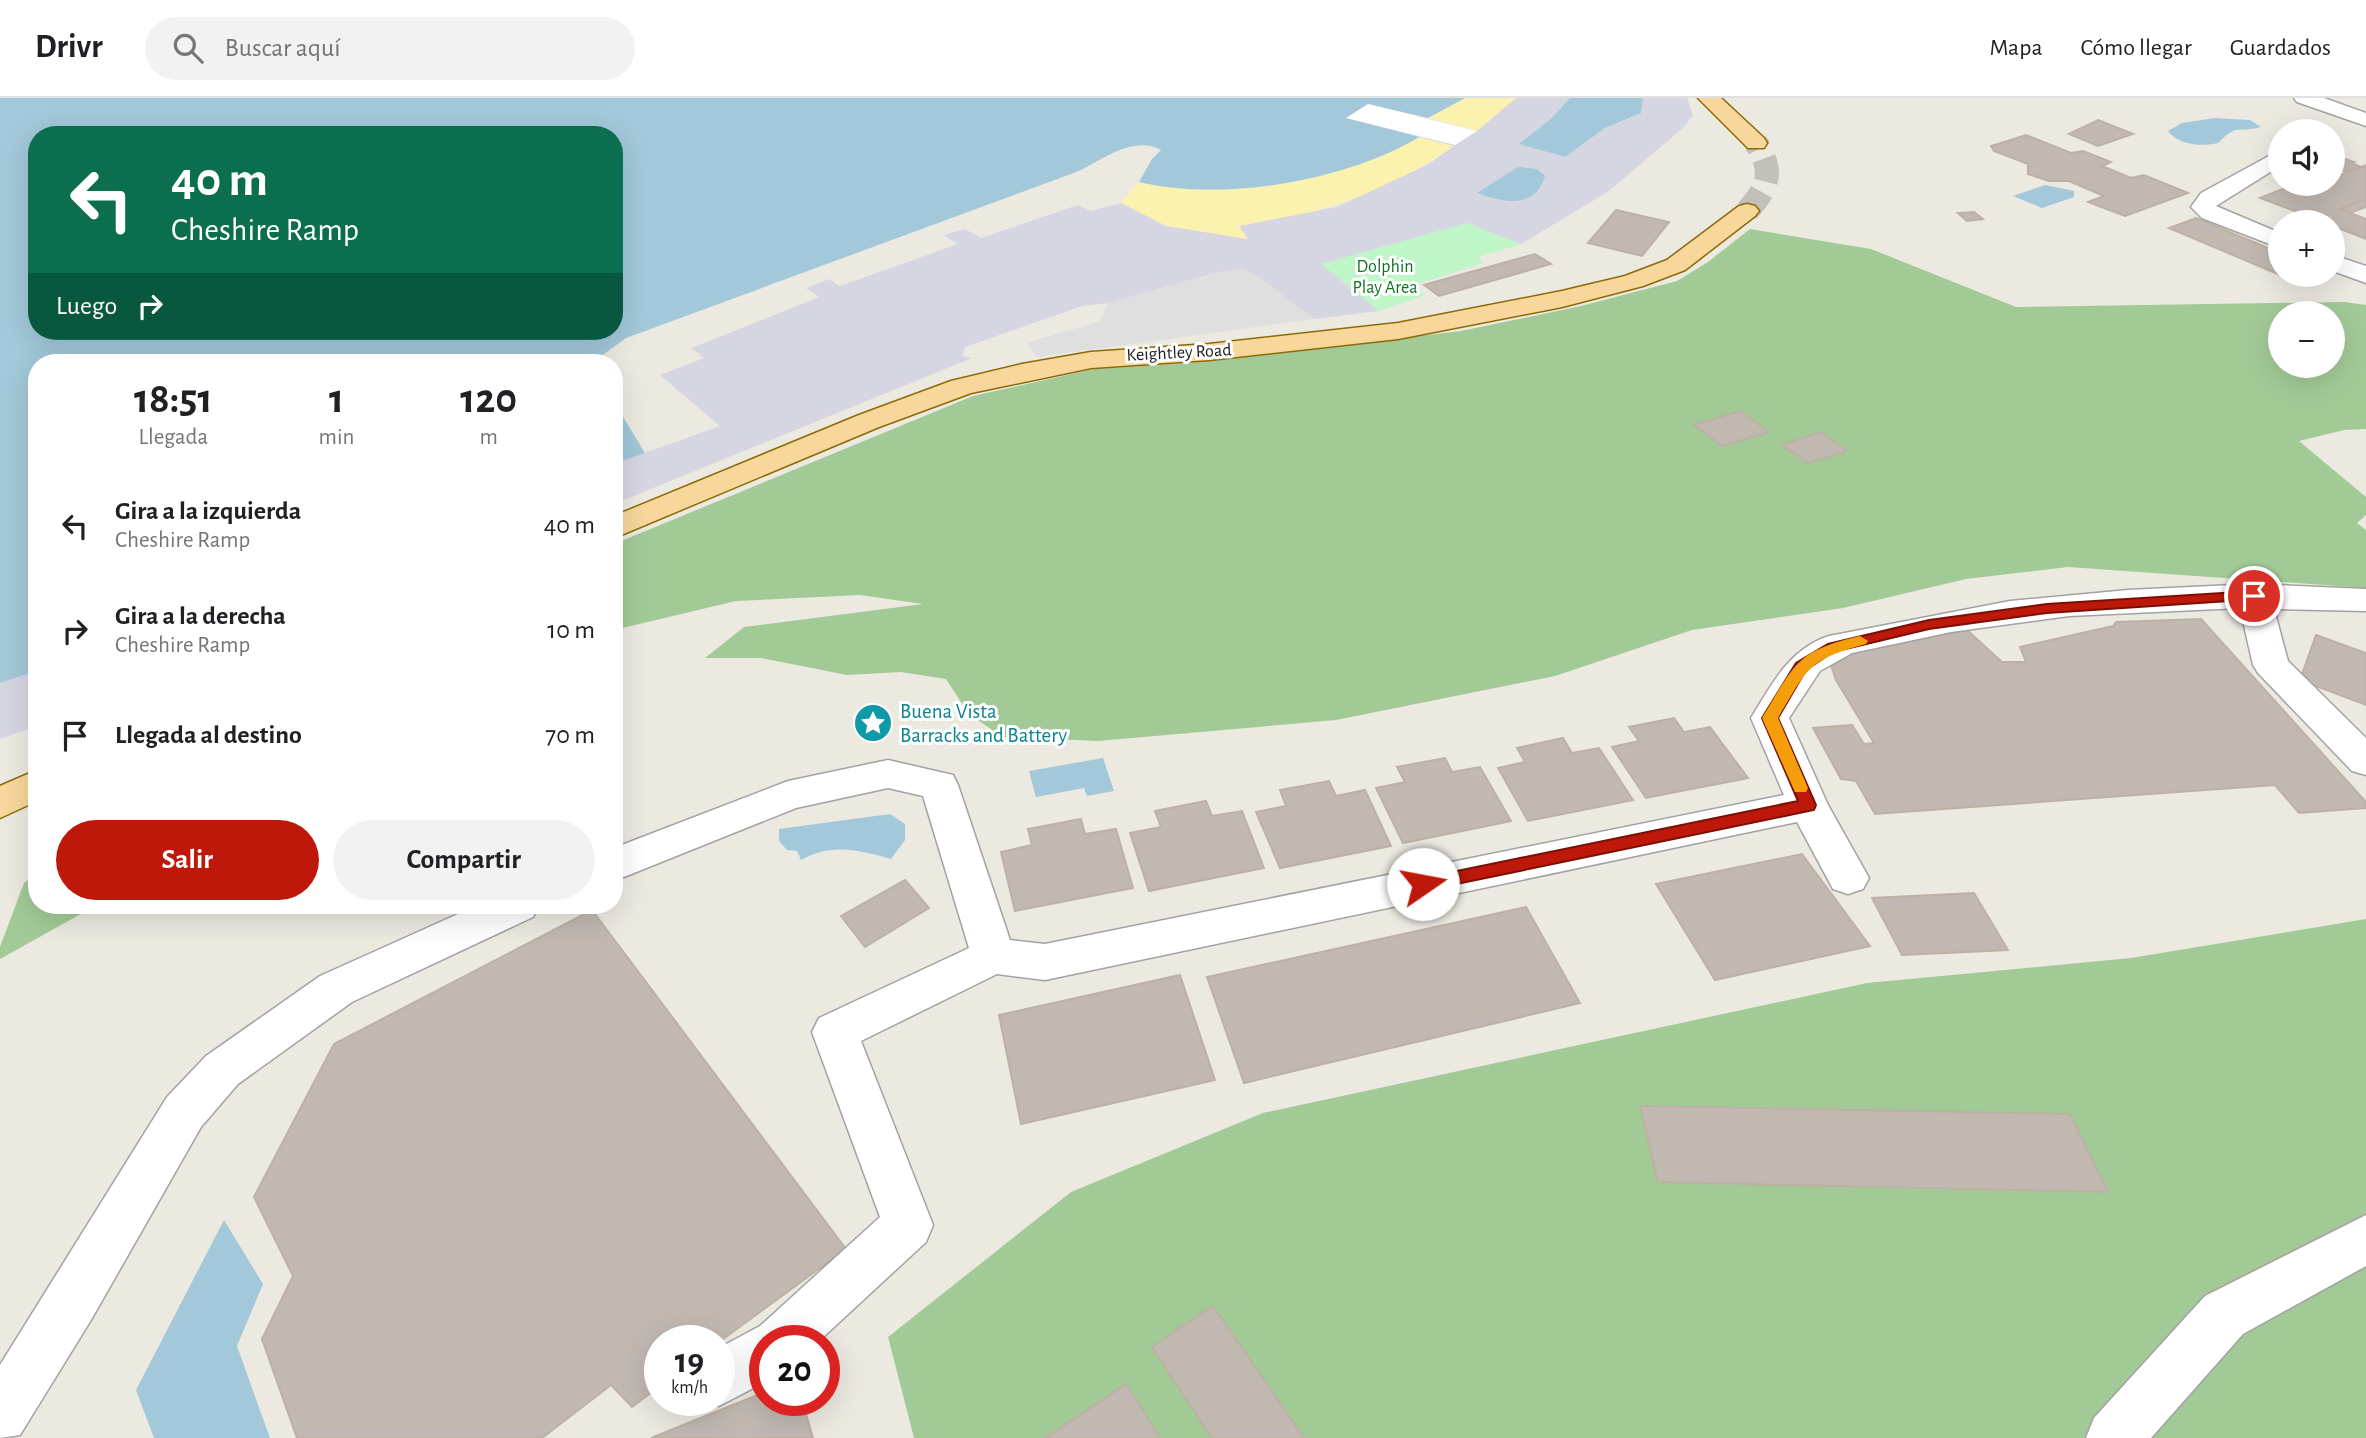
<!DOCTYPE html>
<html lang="es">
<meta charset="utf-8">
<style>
:root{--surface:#fff;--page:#f2f2f2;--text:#202124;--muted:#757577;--line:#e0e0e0;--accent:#bd1809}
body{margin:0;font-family:"Alegreya Sans",sans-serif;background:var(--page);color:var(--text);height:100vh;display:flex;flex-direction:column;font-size:26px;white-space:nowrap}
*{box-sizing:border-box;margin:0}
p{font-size:23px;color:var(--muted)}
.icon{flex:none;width:38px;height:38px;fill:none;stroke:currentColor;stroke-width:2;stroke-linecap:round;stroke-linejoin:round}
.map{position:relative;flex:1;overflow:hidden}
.drawer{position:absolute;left:28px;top:256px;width:595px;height:560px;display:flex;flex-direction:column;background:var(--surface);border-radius:28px;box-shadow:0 7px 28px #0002}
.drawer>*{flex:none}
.top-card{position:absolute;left:28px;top:28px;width:595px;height:214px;border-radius:28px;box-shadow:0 7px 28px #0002;background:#0b6e4f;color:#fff;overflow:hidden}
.fabs{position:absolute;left:2268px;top:21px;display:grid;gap:14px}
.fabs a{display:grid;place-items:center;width:77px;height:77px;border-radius:50%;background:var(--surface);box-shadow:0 7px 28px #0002;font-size:35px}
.speed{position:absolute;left:644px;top:1227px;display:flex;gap:14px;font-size:35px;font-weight:700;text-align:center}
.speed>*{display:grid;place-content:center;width:91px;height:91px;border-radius:50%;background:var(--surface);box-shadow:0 7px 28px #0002;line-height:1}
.speed small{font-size:18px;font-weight:400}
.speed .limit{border:10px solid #d22;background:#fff;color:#111}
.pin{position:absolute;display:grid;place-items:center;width:60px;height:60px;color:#fff;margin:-30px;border:4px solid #fff;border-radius:50%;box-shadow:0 2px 7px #0007}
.me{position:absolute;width:77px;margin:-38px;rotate:78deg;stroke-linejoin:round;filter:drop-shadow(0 0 5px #0008)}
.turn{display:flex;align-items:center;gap:24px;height:147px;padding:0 28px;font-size:32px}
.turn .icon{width:91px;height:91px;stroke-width:2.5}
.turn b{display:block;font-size:49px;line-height:60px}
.then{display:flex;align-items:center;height:66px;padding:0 28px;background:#0003;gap:14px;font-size:26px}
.eta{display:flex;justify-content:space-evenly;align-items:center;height:119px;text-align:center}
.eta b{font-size:42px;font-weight:600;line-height:49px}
.cta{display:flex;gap:14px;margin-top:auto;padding:14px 28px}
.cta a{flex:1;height:80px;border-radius:42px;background:var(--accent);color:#fff;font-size:28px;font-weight:600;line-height:80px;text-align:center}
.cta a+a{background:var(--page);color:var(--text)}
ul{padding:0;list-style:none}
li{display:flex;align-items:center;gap:21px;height:105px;padding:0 28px}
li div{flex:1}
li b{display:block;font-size:26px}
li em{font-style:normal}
header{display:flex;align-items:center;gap:42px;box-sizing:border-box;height:98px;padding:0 35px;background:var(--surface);border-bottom:2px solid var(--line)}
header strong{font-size:33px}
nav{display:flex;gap:38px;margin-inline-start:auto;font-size:24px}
.search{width:490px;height:63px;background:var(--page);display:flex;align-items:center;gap:18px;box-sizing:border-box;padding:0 24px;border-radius:38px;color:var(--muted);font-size:26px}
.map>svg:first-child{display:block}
.forest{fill:#a2ca97;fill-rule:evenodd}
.sand{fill:#fbf2b0}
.park{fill:#bef6c7}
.parking{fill:#dfdfdf}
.plaza{fill:#d6d5e2}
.water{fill:#a2c8d9;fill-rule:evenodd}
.pier{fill:#fff}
.building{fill:#c0b8b1;stroke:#bdb1a4;stroke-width:2}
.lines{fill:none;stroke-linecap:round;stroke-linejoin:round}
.major-tunnel{stroke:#c2c0b9;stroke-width:24;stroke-dasharray:24 11;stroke-linecap:butt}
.minor-casing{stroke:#a2a2a2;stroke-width:3}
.major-casing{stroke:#8c6b06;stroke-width:3}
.minor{fill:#fff;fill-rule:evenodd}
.major{fill:#f7d79b;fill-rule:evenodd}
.route{fill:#bd1809;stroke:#7b1006;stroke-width:2}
.slow{fill:#f59e0b}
.labels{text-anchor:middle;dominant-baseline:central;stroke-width:6;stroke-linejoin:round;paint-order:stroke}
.far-park-label{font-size:18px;fill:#107220;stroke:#fff}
.far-street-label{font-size:18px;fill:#1b1b1b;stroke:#fff}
.culture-label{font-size:21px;fill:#0d838f;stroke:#fff;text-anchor:start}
</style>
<header>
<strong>Drivr</strong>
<div class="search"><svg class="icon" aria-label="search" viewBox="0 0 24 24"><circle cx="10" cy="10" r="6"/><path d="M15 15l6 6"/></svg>Buscar aquí</div>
<nav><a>Mapa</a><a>Cómo llegar</a><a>Guardados</a></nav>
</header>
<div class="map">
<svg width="2366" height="1340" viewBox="0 0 2366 1340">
<rect width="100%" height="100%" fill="#ece9e1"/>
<path class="forest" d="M1750 131 1871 151 2016 209 2344 204 2366 207V331L2344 332 2299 343 2366 399V417L2357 425 2366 432V490L2068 469 1966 481 1843 510 1692 532 1555 578 1336 622 1098 643 1002 639 968 615 946 581 901 574 847 577 761 560H705L744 529 923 506 860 497 736 503 614 532V446L973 298 1094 271 1190 265 1461 233 1581 208 1677 183 1708 164ZM2280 215H2333V268H2280Z
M37 775V807H97L0 861V849L24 785Z
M2366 821V1340H914L888 1239 1071 1094 1263 1015 1867 885 2131 860Z"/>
<path class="sand" d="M1465 0H1516L1477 33 1428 20Z
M1419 39 1455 47C1391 93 1317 118 1240 128L1249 142 1166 128 1121 105 1139 84C1221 104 1347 83 1419 39Z"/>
<path class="park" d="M1467 125 1521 146 1479 159 1483 165 1415 187 1425 197 1379 213 1320 166Z"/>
<path class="parking" d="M1243 171 1259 179 1314 221 1037 259 1027 245 1100 223 1108 205 1218 174Z"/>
<path class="plaza" d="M1516 0H1570L1552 21 1519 46 1565 59 1605 30 1641 15 1643 0H1687L1693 17 1684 29 1609 93 1521 146 1467 125 1321 166 1379 213 1314 221 1259 179 1243 171 1218 174 1108 205 1082 208 965 249 962 258 972 260 614 406V366L720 328 660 277 704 260 692 250 819 199 806 190 829 181 840 188 958 146 943 137 965 131 981 140 1078 107 1091 113 1121 105 1166 128 1248 141 1239 128 1337 109 1429 66 1454 48 1346 20 1368 6 1477 33Z
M37 573V628L0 641V585Z"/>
<path class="water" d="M0 0H1465L1428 20 1368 6 1347 20 1419 39C1347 83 1221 104 1139 84L1152 61 1161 52C1134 37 1103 61 1079 73L626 240 593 264H37V573L0 585ZM37 37H614V233H37Z
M1570 0H1643L1641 15 1605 30 1565 59 1519 46 1551 21Z
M2215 20 2250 22 2261 29C2236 36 2239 24 2218 45 2202 49 2178 47 2168 33L2182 25Z
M1518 69 1537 71 1545 78C1536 111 1503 105 1477 95Z
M2045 87 2074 93V99L2042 110 2013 98Z
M614 304 645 355 614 366Z
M1103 660 1114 693 1087 698 1084 690 1036 699 1029 673Z
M890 716 905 726V742L891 761C858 752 832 745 801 762L797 753 787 752 779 743V731Z
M224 1122 263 1186 237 1248 270 1340H154L136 1292Z"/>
<path class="pier" d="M1368 6 1477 33 1455 47 1346 20Z"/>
<path class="building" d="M2098 22 2133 36 2098 48 2069 36Z
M2026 37 2071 55 2083 53 2111 64 2102 68 2131 80 2144 77 2188 95 2125 118 2088 104 2104 98 2069 83H2049L2028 76V66L1994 53 1991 48Z
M2333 57 2354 64 2351 65 2361 69 2347 74 2333 71Z
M2366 67V101L2340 111 2366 121V141L2333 128V124H2324L2260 100 2291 88 2301 92 2316 86H2333V79Z
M2366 101V109L2350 115 2340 111Z
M1616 112 1669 124 1642 158 1588 145Z
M1974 114 1983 121 1967 123 1958 115Z
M2196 120 2280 155V177L2169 130Z
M1535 156 1551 166 1439 198 1424 187Z
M2281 177H2333L2307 188Z
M1740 313 1769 334 1722 348 1694 327Z
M1820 334 1847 353 1808 365 1782 347Z
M2201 521 2366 704V710L2299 715 2275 687 1875 716 1856 683 1841 681 1813 630 1852 627 1864 646 1874 645 1836 582 1828 558 1967 532 2002 564H2026L2020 549 2113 528 2116 524Z
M2316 537 2366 555V607L2300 582Z
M1674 620 1684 634 1710 629 1748 680 1646 700 1612 649 1639 643 1629 629Z
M1563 640 1572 655 1599 650 1633 702 1528 723 1498 670 1525 664 1517 650Z
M1445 660 1452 674 1480 669 1511 723 1403 745 1376 690 1405 684 1397 669Z
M1329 683 1336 698 1365 692 1391 748 1280 770 1256 714 1286 708 1280 692Z
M1206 703 1212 718 1242 713 1264 770 1149 793 1130 735 1161 729 1155 713Z
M1081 721 1085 736 1116 731 1133 790 1015 813 1001 754 1032 747 1028 731Z
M1802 756 1870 848 1715 882 1656 786Z
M905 782 929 810 865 849 841 818Z
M1974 795 2008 852 1902 857 1872 800Z
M1526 809 1580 905 1244 985 1207 879Z
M592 812 846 1151 719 1244 660 1242V1288L632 1309 611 1287 542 1340H297L262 1241 293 1178 254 1099 334 946Z
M1180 877 1215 982 1021 1026 999 917Z
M1640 1008 2070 1016 2108 1094 1658 1084Z
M1213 1208 1304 1340H1212L1152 1249Z
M1126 1286 1160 1340H1045Z
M765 1294V1302H802L813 1340H651Z"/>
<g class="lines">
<path class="major-tunnel" d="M1747 113C1769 89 1774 73 1756 45"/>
<defs>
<path id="minor" d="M2294 0H2324L2366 15V28L2297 4Z
M2280 52V68L2216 108 2280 135V150L2202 120 2191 109 2201 95Z
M2333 157 2366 168V185L2333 173Z
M2254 486 2366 491V513L2274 511 2288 563 2366 640V677L2352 673 2258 575 2253 567 2240 510 2069 518 1951 534 1852 555 1820 573 1789 620 1828 707 1869 780 1863 791 1848 796 1833 791 1797 724 1045 882 997 876 861 943 933 1127 926 1144 820 1242H765V1284L719 1308 703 1302H719V1250L760 1228 880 1119 812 934 819 920 969 850 923 698 888 690 796 710 614 783V750L788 683 888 662 953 677 958 687 1010 842 1045 846 1784 697 1751 620C1772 586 1789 551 1829 538L2010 503 2128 492Z
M478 807H539L533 819 352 904 238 986 201 1029 91 1222 20 1337 0 1340V1267L167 999 206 958 320 878Z
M2366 1117V1168L2243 1236 2151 1340H2086L2094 1320 2205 1198Z"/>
<path id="major" d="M1698 0H1721L1764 40 1767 45 1764 50H1748Z
M1747 106 1755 108 1759 113 1755 118 1685 172 1643 188 1562 209 1398 241 1209 262 1091 270 971 295 879 329 614 440V418L859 317 951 283 1022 266 1091 254 1209 246 1398 225 1562 193 1625 178 1667 162 1739 108Z
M37 672V703L0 720V688Z"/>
</defs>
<use href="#minor" class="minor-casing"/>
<use href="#major" class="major-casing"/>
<use href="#minor" class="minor"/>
<use href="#major" class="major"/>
</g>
<path class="route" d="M2254 493 2259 494V501L2047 515 1929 531 1833 554 1806 572 1778 620 1816 707 1814 712 1423 793 1415 786 1423 780 1798 703 1762 620 1796 565 1828 546 1929 522 2047 506Z"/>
<path class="slow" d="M1860 538 1868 543 1866 546C1807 562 1808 570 1778 620L1808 690 1806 694H1795L1762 620C1795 566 1796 553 1860 538Z"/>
<defs>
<symbol id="sight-disc" viewBox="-11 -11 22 22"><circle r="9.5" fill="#0f9aa8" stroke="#fff"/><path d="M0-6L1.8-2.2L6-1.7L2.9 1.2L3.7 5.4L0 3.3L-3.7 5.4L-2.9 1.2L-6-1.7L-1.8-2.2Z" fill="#fff"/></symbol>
</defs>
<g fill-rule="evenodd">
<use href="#sight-disc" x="851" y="603" width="44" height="44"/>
</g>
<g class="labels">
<g class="far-park-label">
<text x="1385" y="169">Dolphin<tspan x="1385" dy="21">Play Area</tspan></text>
</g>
<g class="far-street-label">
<text transform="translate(1179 255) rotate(-3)">Keightley Road</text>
</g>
<g class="culture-label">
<text x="900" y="613">Buena Vista<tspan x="900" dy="24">Barracks and Battery</tspan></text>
</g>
</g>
</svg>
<div class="fabs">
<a><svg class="icon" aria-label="sound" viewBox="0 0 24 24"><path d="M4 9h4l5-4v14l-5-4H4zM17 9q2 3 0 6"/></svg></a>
<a>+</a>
<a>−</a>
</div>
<div class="speed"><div>19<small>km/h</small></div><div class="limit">20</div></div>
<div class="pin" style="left:2254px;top:498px;background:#d93025"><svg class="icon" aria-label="arrive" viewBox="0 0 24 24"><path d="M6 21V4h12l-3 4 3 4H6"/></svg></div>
<svg class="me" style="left:1423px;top:786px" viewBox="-20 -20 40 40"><circle r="19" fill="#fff"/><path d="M0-13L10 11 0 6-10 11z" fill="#bd1809"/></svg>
<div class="top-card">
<div class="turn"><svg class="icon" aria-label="left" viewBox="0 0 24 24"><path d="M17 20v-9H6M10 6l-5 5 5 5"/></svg><div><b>40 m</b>Cheshire Ramp</div></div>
<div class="then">Luego<svg class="icon" aria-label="right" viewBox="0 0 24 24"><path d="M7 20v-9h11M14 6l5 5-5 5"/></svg></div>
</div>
<section class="drawer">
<div class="eta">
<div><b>18:51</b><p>Llegada</p></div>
<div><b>1</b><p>min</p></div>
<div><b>120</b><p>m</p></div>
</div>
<ul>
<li><svg class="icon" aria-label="left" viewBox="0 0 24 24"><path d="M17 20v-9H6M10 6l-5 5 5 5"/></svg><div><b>Gira a la izquierda</b><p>Cheshire Ramp</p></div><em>40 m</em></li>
<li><svg class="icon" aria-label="right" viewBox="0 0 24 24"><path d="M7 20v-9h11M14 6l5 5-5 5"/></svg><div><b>Gira a la derecha</b><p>Cheshire Ramp</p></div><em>10 m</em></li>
<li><svg class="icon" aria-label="arrive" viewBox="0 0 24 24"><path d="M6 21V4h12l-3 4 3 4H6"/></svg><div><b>Llegada al destino</b></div><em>70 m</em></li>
</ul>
<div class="cta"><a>Salir</a><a>Compartir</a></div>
</section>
</div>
